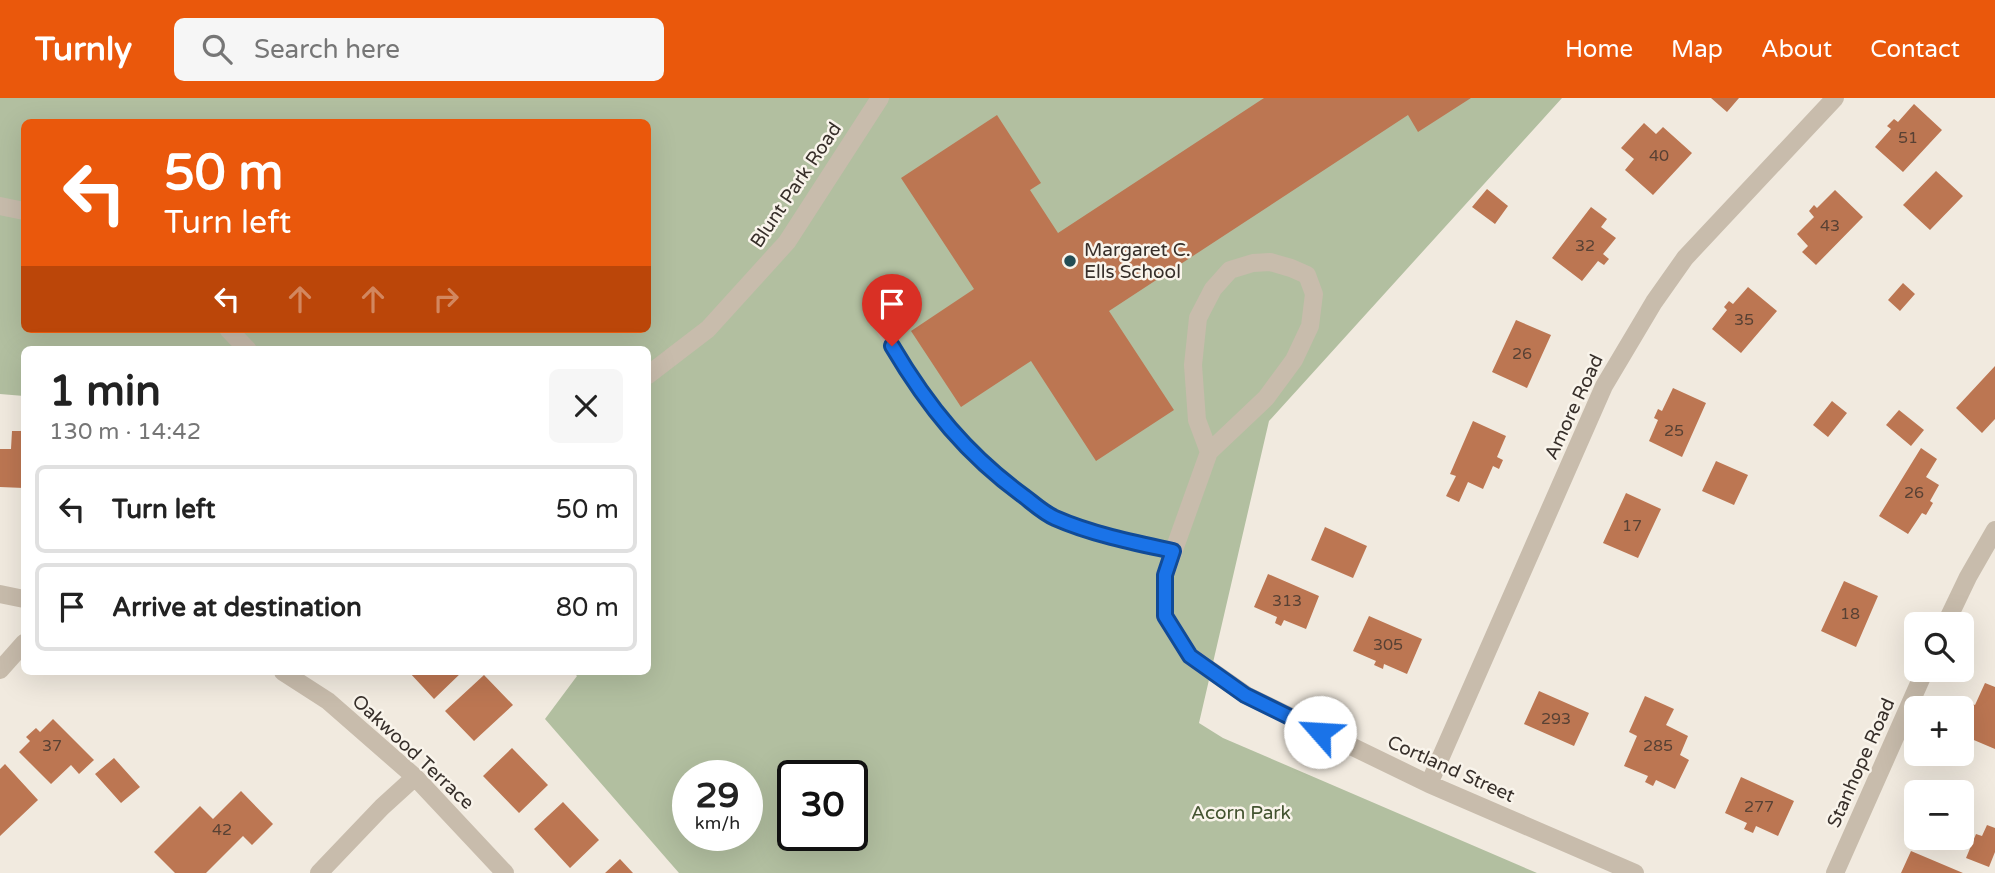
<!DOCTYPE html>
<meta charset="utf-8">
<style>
:root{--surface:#fff;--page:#f6f6f6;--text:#222;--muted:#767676;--line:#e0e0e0;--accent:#ea580c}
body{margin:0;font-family:"Varela Round",sans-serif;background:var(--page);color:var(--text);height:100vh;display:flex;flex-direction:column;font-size:26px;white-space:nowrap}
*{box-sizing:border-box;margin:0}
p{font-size:23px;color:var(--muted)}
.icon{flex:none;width:38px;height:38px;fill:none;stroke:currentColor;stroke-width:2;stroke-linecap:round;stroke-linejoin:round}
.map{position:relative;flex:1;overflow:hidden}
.details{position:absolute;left:21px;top:248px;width:630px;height:329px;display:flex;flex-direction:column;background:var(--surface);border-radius:10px;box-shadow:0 7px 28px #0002}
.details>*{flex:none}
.guide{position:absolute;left:21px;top:21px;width:630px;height:214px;border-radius:10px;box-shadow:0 7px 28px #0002;background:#ea580c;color:#fff;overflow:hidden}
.tools{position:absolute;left:1904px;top:514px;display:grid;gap:14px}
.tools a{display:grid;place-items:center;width:70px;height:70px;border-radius:10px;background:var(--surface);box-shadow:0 7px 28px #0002;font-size:35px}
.speed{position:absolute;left:672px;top:662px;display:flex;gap:14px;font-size:35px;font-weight:700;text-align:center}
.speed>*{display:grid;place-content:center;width:91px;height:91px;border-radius:50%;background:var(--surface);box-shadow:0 7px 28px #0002;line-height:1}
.speed small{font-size:18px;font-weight:400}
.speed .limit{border:4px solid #111;border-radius:10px;background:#fff;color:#111}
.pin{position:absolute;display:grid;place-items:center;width:60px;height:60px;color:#fff;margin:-72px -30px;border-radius:50% 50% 50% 0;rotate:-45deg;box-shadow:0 0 7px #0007}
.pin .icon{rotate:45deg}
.me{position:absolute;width:77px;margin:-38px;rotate:296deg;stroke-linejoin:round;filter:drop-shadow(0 0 5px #0008)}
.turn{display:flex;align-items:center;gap:24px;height:147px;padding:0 28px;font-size:32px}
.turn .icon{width:91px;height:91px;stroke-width:2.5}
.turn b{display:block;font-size:49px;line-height:60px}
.lanes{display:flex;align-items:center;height:66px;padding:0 28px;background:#0003;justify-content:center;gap:35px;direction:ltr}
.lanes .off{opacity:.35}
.round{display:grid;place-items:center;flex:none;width:74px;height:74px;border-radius:10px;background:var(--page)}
.summary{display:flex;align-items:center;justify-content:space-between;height:119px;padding:0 28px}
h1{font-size:42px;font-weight:700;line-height:52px}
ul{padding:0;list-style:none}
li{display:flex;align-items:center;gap:21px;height:88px;margin:0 14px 10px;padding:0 14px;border:4px solid var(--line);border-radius:10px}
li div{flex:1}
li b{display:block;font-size:26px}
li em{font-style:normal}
header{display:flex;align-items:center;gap:42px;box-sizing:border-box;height:98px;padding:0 35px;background:var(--accent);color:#fff}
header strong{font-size:33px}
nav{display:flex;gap:38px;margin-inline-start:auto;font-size:24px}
.search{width:490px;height:63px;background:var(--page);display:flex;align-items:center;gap:18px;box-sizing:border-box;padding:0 24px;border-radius:10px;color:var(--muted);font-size:26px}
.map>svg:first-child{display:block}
.green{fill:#b2bfa0;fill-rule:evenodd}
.building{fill:#bc7652}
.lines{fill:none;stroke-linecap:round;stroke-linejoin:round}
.lane{stroke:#c8bcac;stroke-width:14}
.street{stroke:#c8bcac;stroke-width:18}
.route-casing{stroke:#114b97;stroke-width:18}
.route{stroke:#1a73e8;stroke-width:12}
.poi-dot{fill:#234d55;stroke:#f9f4eb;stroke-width:2.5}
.labels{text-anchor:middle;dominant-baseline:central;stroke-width:5;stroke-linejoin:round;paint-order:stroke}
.number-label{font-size:16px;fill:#584134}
.street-label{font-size:19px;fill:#372f2a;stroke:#f9f4eb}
.poi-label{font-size:19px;fill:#372f2a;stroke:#f9f4eb;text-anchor:start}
.park-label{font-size:19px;fill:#435330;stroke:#f9f4eb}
</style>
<header>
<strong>Turnly</strong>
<div class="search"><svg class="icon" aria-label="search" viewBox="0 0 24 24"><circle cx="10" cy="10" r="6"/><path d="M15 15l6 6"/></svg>Search here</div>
<nav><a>Home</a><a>Map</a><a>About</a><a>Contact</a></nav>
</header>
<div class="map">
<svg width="1995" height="775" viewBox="0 0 1995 775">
<rect width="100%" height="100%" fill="#f1eadf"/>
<path class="green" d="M0 0H1562L1269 323 1199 625 1223 640 1537 775H679L545 621 577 578 573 574H648V252H24V298L0 296ZM24 24H648V231H24ZM688 677H747V737H688ZM793 677H852V737H793Z"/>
<path class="building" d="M1264 0H1471L1418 34 1408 17 1109 213 1174 312 1096 363 1031 263 961 309 911 233 974 191 901 80 997 17 1041 85 1030 92 1058 135Z
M1711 0H1739L1727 14Z
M1914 6 1942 32 1903 74 1875 49 1891 31 1887 28 1894 21 1898 24Z
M1644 25 1656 36 1663 29 1692 55 1653 97 1625 72 1634 61 1621 50Z
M1936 73 1963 98 1930 132 1903 107Z
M1487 91 1508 108 1495 126 1472 109Z
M1835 92 1863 119 1816 167 1802 154 1808 148 1797 136 1814 119 1809 113 1814 107 1817 110Z
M1591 109 1607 121 1601 129 1616 140 1603 156 1609 161 1604 167 1598 163 1582 183 1552 160Z
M1903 185 1915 196 1900 213 1888 202Z
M1748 189 1777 213 1741 255 1712 231 1727 212 1724 209 1729 203 1733 206Z
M1516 222 1551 237 1527 290 1492 274Z
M1995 268V321L1982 335 1956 310Z
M1673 290 1706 305 1682 359 1649 343 1658 322 1654 320 1658 311 1662 313Z
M1832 303 1847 315 1828 339 1813 327Z
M1899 312 1924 332 1911 348 1886 327Z
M1473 323 1506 338 1497 359 1503 362 1499 371 1493 368 1483 391 1468 384 1459 404 1446 398 1456 378 1450 376Z
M12 333H24V390L0 389V351H11Z
M1921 350 1937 361 1926 379 1939 387 1930 403 1933 405 1926 417 1922 415 1908 436 1879 418Z
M1716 363 1748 377 1734 407 1702 393Z
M1626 395 1661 411 1638 460 1603 445Z
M1325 429 1367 448 1353 480 1311 462Z
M1268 476 1319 498 1306 531 1284 522 1281 528 1275 525 1277 519 1254 509Z
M1844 483 1878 498 1856 549 1821 533Z
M1369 518 1422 541 1407 576 1384 566 1383 571 1374 567 1376 563 1353 553Z
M409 574H462L434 601Z
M484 577 513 607 474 643 445 613Z
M1985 585 1995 589V651L1962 637 1971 616 1966 614 1970 605 1975 607Z
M1539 593 1589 615 1574 648 1524 626Z
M1645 598 1674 611 1666 627 1688 638 1680 657 1689 662 1675 691 1656 682 1653 688 1645 684 1648 678 1624 668 1637 638 1629 634Z
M53 621 94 662 79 676 71 667 51 686 19 654 30 643 26 639 36 630 40 634Z
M512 650 548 687 519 715 483 678Z
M114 660 140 689 121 705 95 676Z
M5 666 38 702 0 738V671Z
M1741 679 1794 703 1778 738 1756 728 1753 735 1744 731 1747 725 1725 715Z
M241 693 273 726 252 747 243 738 206 775H175L154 754 200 708 213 721Z
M563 704 599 742 570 770 534 731Z
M1987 727 1995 730V754L1989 769 1966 760 1976 736 1982 738Z
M1911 753 1963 775H1901Z
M620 761 633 775H605Z"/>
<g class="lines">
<path class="lane" d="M883 231 912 281 946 327 996 378 1053 420 1122 442 1173 452"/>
<path class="street" d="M0 108 24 113
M228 231 248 252
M648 277 708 231 787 144 880 0
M1209 354 1197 322 1193 267 1198 220 1213 191 1230 172 1253 165 1270 164 1291 170 1307 177 1314 196 1310 228 1294 262 1266 300 1209 354 1165 477V518L1190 558 1246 597 1429 686 1635 775
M0 496 24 501
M1945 527 1968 479 1995 432
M0 572 24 545
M283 574 328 603 415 679 505 775
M1429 686 1604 288 1654 204 1685 160 1835 0
M319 775 382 709 415 679
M1835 775 1925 572"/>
</g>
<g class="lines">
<defs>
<path id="route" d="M892 248C928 309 967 357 1025 399 1034 406 1044 415 1055 420 1091 436 1135 445 1173 453L1165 477V518L1190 558 1245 597 1320 634"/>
</defs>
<use href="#route" class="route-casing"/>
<use href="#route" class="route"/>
</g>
<circle class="poi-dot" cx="1070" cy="163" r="7"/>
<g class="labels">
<g class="number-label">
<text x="1908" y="40">51</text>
<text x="1659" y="58">40</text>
<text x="1830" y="128">43</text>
<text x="1585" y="148">32</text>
<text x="1744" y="222">35</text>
<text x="1522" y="256">26</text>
<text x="1674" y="333">25</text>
<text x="1914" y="395">26</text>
<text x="1632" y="428">17</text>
<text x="1287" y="503">313</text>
<text x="1850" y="516">18</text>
<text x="1388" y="547">305</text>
<text x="1556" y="621">293</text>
<text x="52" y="648">37</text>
<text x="1658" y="648">285</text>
<text x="1759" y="709">277</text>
<text x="222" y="732">42</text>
</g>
<g class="street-label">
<text transform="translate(796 87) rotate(-56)">Blunt Park Road</text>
<text transform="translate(1574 309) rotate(-65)">Amore Road</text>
<text transform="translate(413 654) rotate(43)">Oakwood Terrace</text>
<text transform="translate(1861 665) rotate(-66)">Stanhope Road</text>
<text transform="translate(1451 671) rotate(24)">Cortland Street</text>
</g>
<g class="poi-label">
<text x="1084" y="152">Margaret C.<tspan x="1084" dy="22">Ells School</tspan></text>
</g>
<g class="park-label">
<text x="1241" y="715">Acorn Park</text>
</g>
</g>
</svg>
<div class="tools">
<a><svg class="icon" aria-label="search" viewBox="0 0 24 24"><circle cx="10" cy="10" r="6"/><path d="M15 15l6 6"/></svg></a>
<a>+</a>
<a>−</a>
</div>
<div class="speed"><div>29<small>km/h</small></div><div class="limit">30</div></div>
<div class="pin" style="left:892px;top:248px;background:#d93025"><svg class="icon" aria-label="arrive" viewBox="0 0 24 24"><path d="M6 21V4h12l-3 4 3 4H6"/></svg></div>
<svg class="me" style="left:1320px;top:634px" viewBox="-20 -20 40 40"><circle r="19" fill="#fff"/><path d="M0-13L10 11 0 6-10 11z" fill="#1a73e8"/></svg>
<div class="guide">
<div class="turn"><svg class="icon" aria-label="left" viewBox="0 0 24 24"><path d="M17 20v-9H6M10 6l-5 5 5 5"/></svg><div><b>50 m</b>Turn left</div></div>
<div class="lanes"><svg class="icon" aria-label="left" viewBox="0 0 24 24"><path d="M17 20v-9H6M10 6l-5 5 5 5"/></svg><svg class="icon off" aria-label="ahead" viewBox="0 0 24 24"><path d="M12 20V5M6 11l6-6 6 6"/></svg><svg class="icon off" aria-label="ahead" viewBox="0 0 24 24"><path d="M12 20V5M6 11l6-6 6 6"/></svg><svg class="icon off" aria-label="right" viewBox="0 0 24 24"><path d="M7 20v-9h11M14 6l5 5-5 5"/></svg></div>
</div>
<section class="details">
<div class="summary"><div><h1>1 min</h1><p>130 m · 14:42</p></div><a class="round"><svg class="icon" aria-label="close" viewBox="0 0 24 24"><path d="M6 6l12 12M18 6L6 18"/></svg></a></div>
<ul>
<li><svg class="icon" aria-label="left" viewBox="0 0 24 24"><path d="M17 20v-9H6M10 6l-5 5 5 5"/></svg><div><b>Turn left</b></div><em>50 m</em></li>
<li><svg class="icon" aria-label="arrive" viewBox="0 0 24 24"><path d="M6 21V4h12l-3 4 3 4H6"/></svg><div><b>Arrive at destination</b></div><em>80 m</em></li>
</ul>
</section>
</div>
